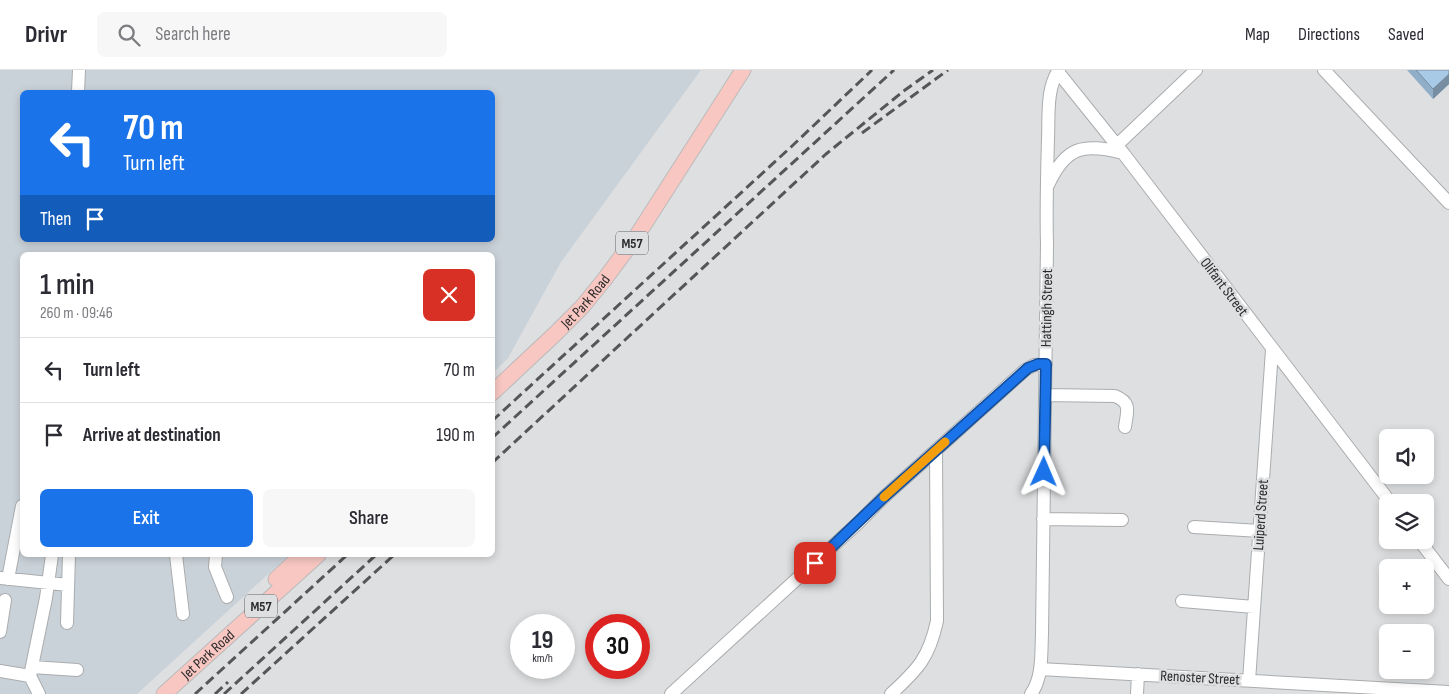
<!DOCTYPE html>
<meta charset="utf-8">
<style>
:root{--surface:#fff;--page:#f7f7f7;--text:#2b2b33;--muted:#7c7c81;--line:#e1e1e2;--accent:#1a73e8}
body{margin:0;font-family:"Sofia Sans Condensed",sans-serif;background:var(--page);color:var(--text);height:100vh;display:flex;flex-direction:column;font-size:19px;white-space:nowrap}
*{box-sizing:border-box;margin:0}
p{font-size:16px;color:var(--muted)}
.icon{flex:none;width:28px;height:28px;fill:none;stroke:currentColor;stroke-width:2;stroke-linecap:round;stroke-linejoin:round}
.map{position:relative;flex:1;overflow:hidden}
.panel{position:absolute;left:20px;top:182px;width:475px;height:305px;display:flex;flex-direction:column;background:var(--surface);border-radius:8px;box-shadow:0 2px 8px #0003}
.panel>*{flex:none}
.banner{position:absolute;left:20px;top:20px;width:475px;height:152px;border-radius:8px;box-shadow:0 2px 8px #0003;background:#1a73e8;color:#fff;overflow:hidden}
.tools{position:absolute;left:1379px;top:359px;display:grid;gap:10px}
.tools a{display:grid;place-items:center;width:55px;height:55px;border-radius:8px;background:var(--surface);box-shadow:0 2px 8px #0003;font-size:25px}
.speed{position:absolute;left:510px;top:544px;display:flex;gap:10px;font-size:25px;font-weight:700;text-align:center}
.speed>*{display:grid;place-content:center;width:65px;height:65px;border-radius:50%;background:var(--surface);box-shadow:0 2px 8px #0003;line-height:1}
.speed small{font-size:12px;font-weight:400}
.speed .limit{border:8px solid #d22;background:#fff;color:#111}
.pin{position:absolute;display:grid;place-items:center;width:42px;height:42px;color:#fff;margin:-21px;border-radius:10px;box-shadow:0 2px 8px #0006}
.me{position:absolute;width:55px;margin:-28px;rotate:1deg;stroke-linejoin:round;filter:drop-shadow(0 0 4px #0008)}
.turn{display:flex;align-items:center;gap:18px;height:105px;padding:0 20px;font-size:22px}
.turn .icon{width:65px;height:65px;stroke-width:2.5}
.turn b{display:block;font-size:35px;line-height:42px}
.then{display:flex;align-items:center;height:48px;padding:0 20px;background:#0003;gap:10px;font-size:19px}
.round{display:grid;place-items:center;flex:none;width:52px;height:52px;border-radius:8px;background:var(--page)}
.head{display:flex;align-items:center;justify-content:space-between;height:85px;padding:0 20px}
h1{font-size:30px;font-weight:600;line-height:38px}
.primary-button{display:flex;gap:10px;margin-top:auto;padding:10px 20px}
.primary-button a{flex:1;height:58px;border-radius:8px;background:var(--accent);color:#fff;font-size:20px;font-weight:600;line-height:58px;text-align:center}
.primary-button a+a{background:var(--page);color:var(--text)}
ul{padding:0;list-style:none}
li{display:flex;align-items:center;gap:15px;height:65px;padding:0 20px;border-top:1px solid var(--line)}
li div{flex:1}
li b{display:block;font-size:19px}
li em{font-style:normal}
header{display:flex;align-items:center;gap:30px;box-sizing:border-box;height:70px;padding:0 25px;background:var(--surface);border-bottom:1px solid var(--line)}
header strong{font-size:24px}
nav{display:flex;gap:28px;margin-inline-start:auto;font-size:18px}
.search{width:350px;height:45px;background:var(--page);display:flex;align-items:center;gap:12px;box-sizing:border-box;padding:0 18px;border-radius:8px;color:var(--muted);font-size:19px}
.map>svg:first-child{display:block}
.built{fill:#cad2d9;fill-rule:evenodd}
.lines{fill:none;stroke-linecap:round;stroke-linejoin:round}
.minor-casing{stroke:#aaacae;stroke-width:14}
.major-casing{stroke:#bbb;stroke-width:17}
.minor{stroke:#fff;stroke-width:12}
.major{stroke:#f8c7c2;stroke-width:15}
.rail{stroke:#555657;stroke-width:3;stroke-dasharray:10 5;stroke-linecap:butt}
.wall{fill:#90aec7}
.shaded-wall{fill:#768da2}
.building{fill:#a8cae7;stroke:#768da2}
.route-casing{stroke:#114b97;stroke-width:12}
.route{stroke:#1a73e8;stroke-width:9}
.slow{stroke:#f59e0b;stroke-width:9}
.labels{text-anchor:middle;dominant-baseline:central;stroke-width:5;stroke-linejoin:round;paint-order:stroke}
.shield{fill:#dddfe1;stroke:#606062;stroke-width:1}
.shield-label{font-size:14px;font-weight:bold;fill:#2a2a2b}
.street-label{font-size:15px;fill:#2a2a2b;stroke:#dddfe1}
</style>
<header>
<strong>Drivr</strong>
<div class="search"><svg class="icon" aria-label="search" viewBox="0 0 24 24"><circle cx="10" cy="10" r="6"/><path d="M15 15l6 6"/></svg>Search here</div>
<nav><a>Map</a><a>Directions</a><a>Saved</a></nav>
</header>
<div class="map">
<svg width="1449" height="624" viewBox="0 0 1449 624">
<rect width="100%" height="100%" fill="#dddfe1"/>
<path class="built" d="M0 0H701L561 192 508 288 493 303 492 185H22V485H289L137 624H0ZM22 22H492V170H22Z"/>
<g class="lines">
<defs>
<path id="minor" d="M1324 0 1449 133
M1058 2 1123 83 1390 432
M78 22 79 0
M1116 76 1196 0
M1048 115C1066 76 1083 73 1123 83
M1045 325 1115 326C1132 333 1127 341 1125 357
M1043 449 1122 450
M1194 457 1260 461
M1419 470 1449 509
M176 485 183 544
M216 485 215 497 227 527
M1 508 68 515
M8 509 22 436
M1182 531 1254 537
M67 553 69 485
M0 562 5 530
M32 597 77 600
M1040 599 1449 622
M0 601 30 606
M1249 611 1272 280
M39 624 30 606 46 528 52 485
M671 624 858 453 884 427 1025 300 1034 295 1046 294
M891 624C918 599 929 588 937 551L936 380
M1031 624C1043 607 1041 584 1042 564L1047 174C1046 139 1047 104 1048 69 1049 47 1046 18 1059 0
M1137 624 1138 604"/>
<g id="major">
<path id="s1" d="M492 323 555 264 582 237 604 210 636 167 743 0"/>
<path d="M276 509 302 485"/>
<path id="s2" d="M164 624 318 485"/>
</g>
</defs>
<use href="#minor" class="minor-casing"/>
<use href="#major" class="major-casing"/>
<use href="#minor" class="minor"/>
<use href="#major" class="major"/>
<path class="rail" d="M862 63 948 0
M492 351 791 77 872 0
M492 368 894 0
M492 393 826 84 905 20 933 0
M195 624 347 485
M215 624 228 612
M224 624 376 485
M241 624 394 485"/>
</g>
<path class="wall" d="M1407 0H1449V14L1433 29Z"/>
<path class="shaded-wall" d="M1449 4V14L1433 29V19Z"/>
<path class="building" d="M1416 0H1449V4L1433 19Z"/>
<g class="lines">
<defs>
<path id="route" d="M815 493 884 427 1028 298 1038 294H1046L1044 402"/>
</defs>
<use href="#route" class="route-casing"/>
<use href="#route" class="route"/>
<path class="slow" d="M884 427 945 372"/>
</g>
<g class="labels">
<g class="shield">
<rect x="616" y="161.5" width="32" height="23" rx="4"/>
<rect x="245" y="524.5" width="32" height="23" rx="4"/>
</g>
<g class="shield-label">
<text x="632" y="173">M57</text>
<text x="261" y="536">M57</text>
</g>
<g class="street-label">
<text transform="translate(1224 217) rotate(53)">Olifant Street</text>
<text stroke="none"><textPath href="#s1" startOffset="131">Jet Park Road</textPath></text>
<text transform="translate(1047 238) rotate(-89)">Hattingh Street</text>
<text transform="translate(1261 445) rotate(-86)">Luiperd Street</text>
<text stroke="none"><textPath href="#s2" startOffset="59">Jet Park Road</textPath></text>
<text transform="translate(1200 608) rotate(3)">Renoster Street</text>
</g>
</g>
</svg>
<div class="tools">
<a><svg class="icon" aria-label="sound" viewBox="0 0 24 24"><path d="M4 9h4l5-4v14l-5-4H4zM17 9q2 3 0 6"/></svg></a>
<a><svg class="icon" aria-label="layers" viewBox="0 0 24 24"><path d="M12 4l9 5-9 5-9-5zM3 14l9 5 9-5"/></svg></a>
<a>+</a>
<a>−</a>
</div>
<div class="speed"><div>19<small>km/h</small></div><div class="limit">30</div></div>
<div class="pin" style="left:815px;top:493px;background:#d93025"><svg class="icon" aria-label="arrive" viewBox="0 0 24 24"><path d="M6 21V4h12l-3 4 3 4H6"/></svg></div>
<svg class="me" style="left:1044px;top:402px" viewBox="-20 -20 40 40"><path d="M0-17L14 15 0 8-14 15z" fill="#1a73e8" stroke="#fff" stroke-width="4"/></svg>
<div class="banner">
<div class="turn"><svg class="icon" aria-label="left" viewBox="0 0 24 24"><path d="M17 20v-9H6M10 6l-5 5 5 5"/></svg><div><b>70 m</b>Turn left</div></div>
<div class="then">Then<svg class="icon" aria-label="arrive" viewBox="0 0 24 24"><path d="M6 21V4h12l-3 4 3 4H6"/></svg></div>
</div>
<section class="panel">
<div class="head"><div><h1>1 min</h1><p>260 m · 09:46</p></div><a class="round" style="background:#d93025;color:#fff"><svg class="icon" aria-label="close" viewBox="0 0 24 24"><path d="M6 6l12 12M18 6L6 18"/></svg></a></div>
<ul>
<li><svg class="icon" aria-label="left" viewBox="0 0 24 24"><path d="M17 20v-9H6M10 6l-5 5 5 5"/></svg><div><b>Turn left</b></div><em>70 m</em></li>
<li><svg class="icon" aria-label="arrive" viewBox="0 0 24 24"><path d="M6 21V4h12l-3 4 3 4H6"/></svg><div><b>Arrive at destination</b></div><em>190 m</em></li>
</ul>
<div class="primary-button"><a>Exit</a><a>Share</a></div>
</section>
</div>
